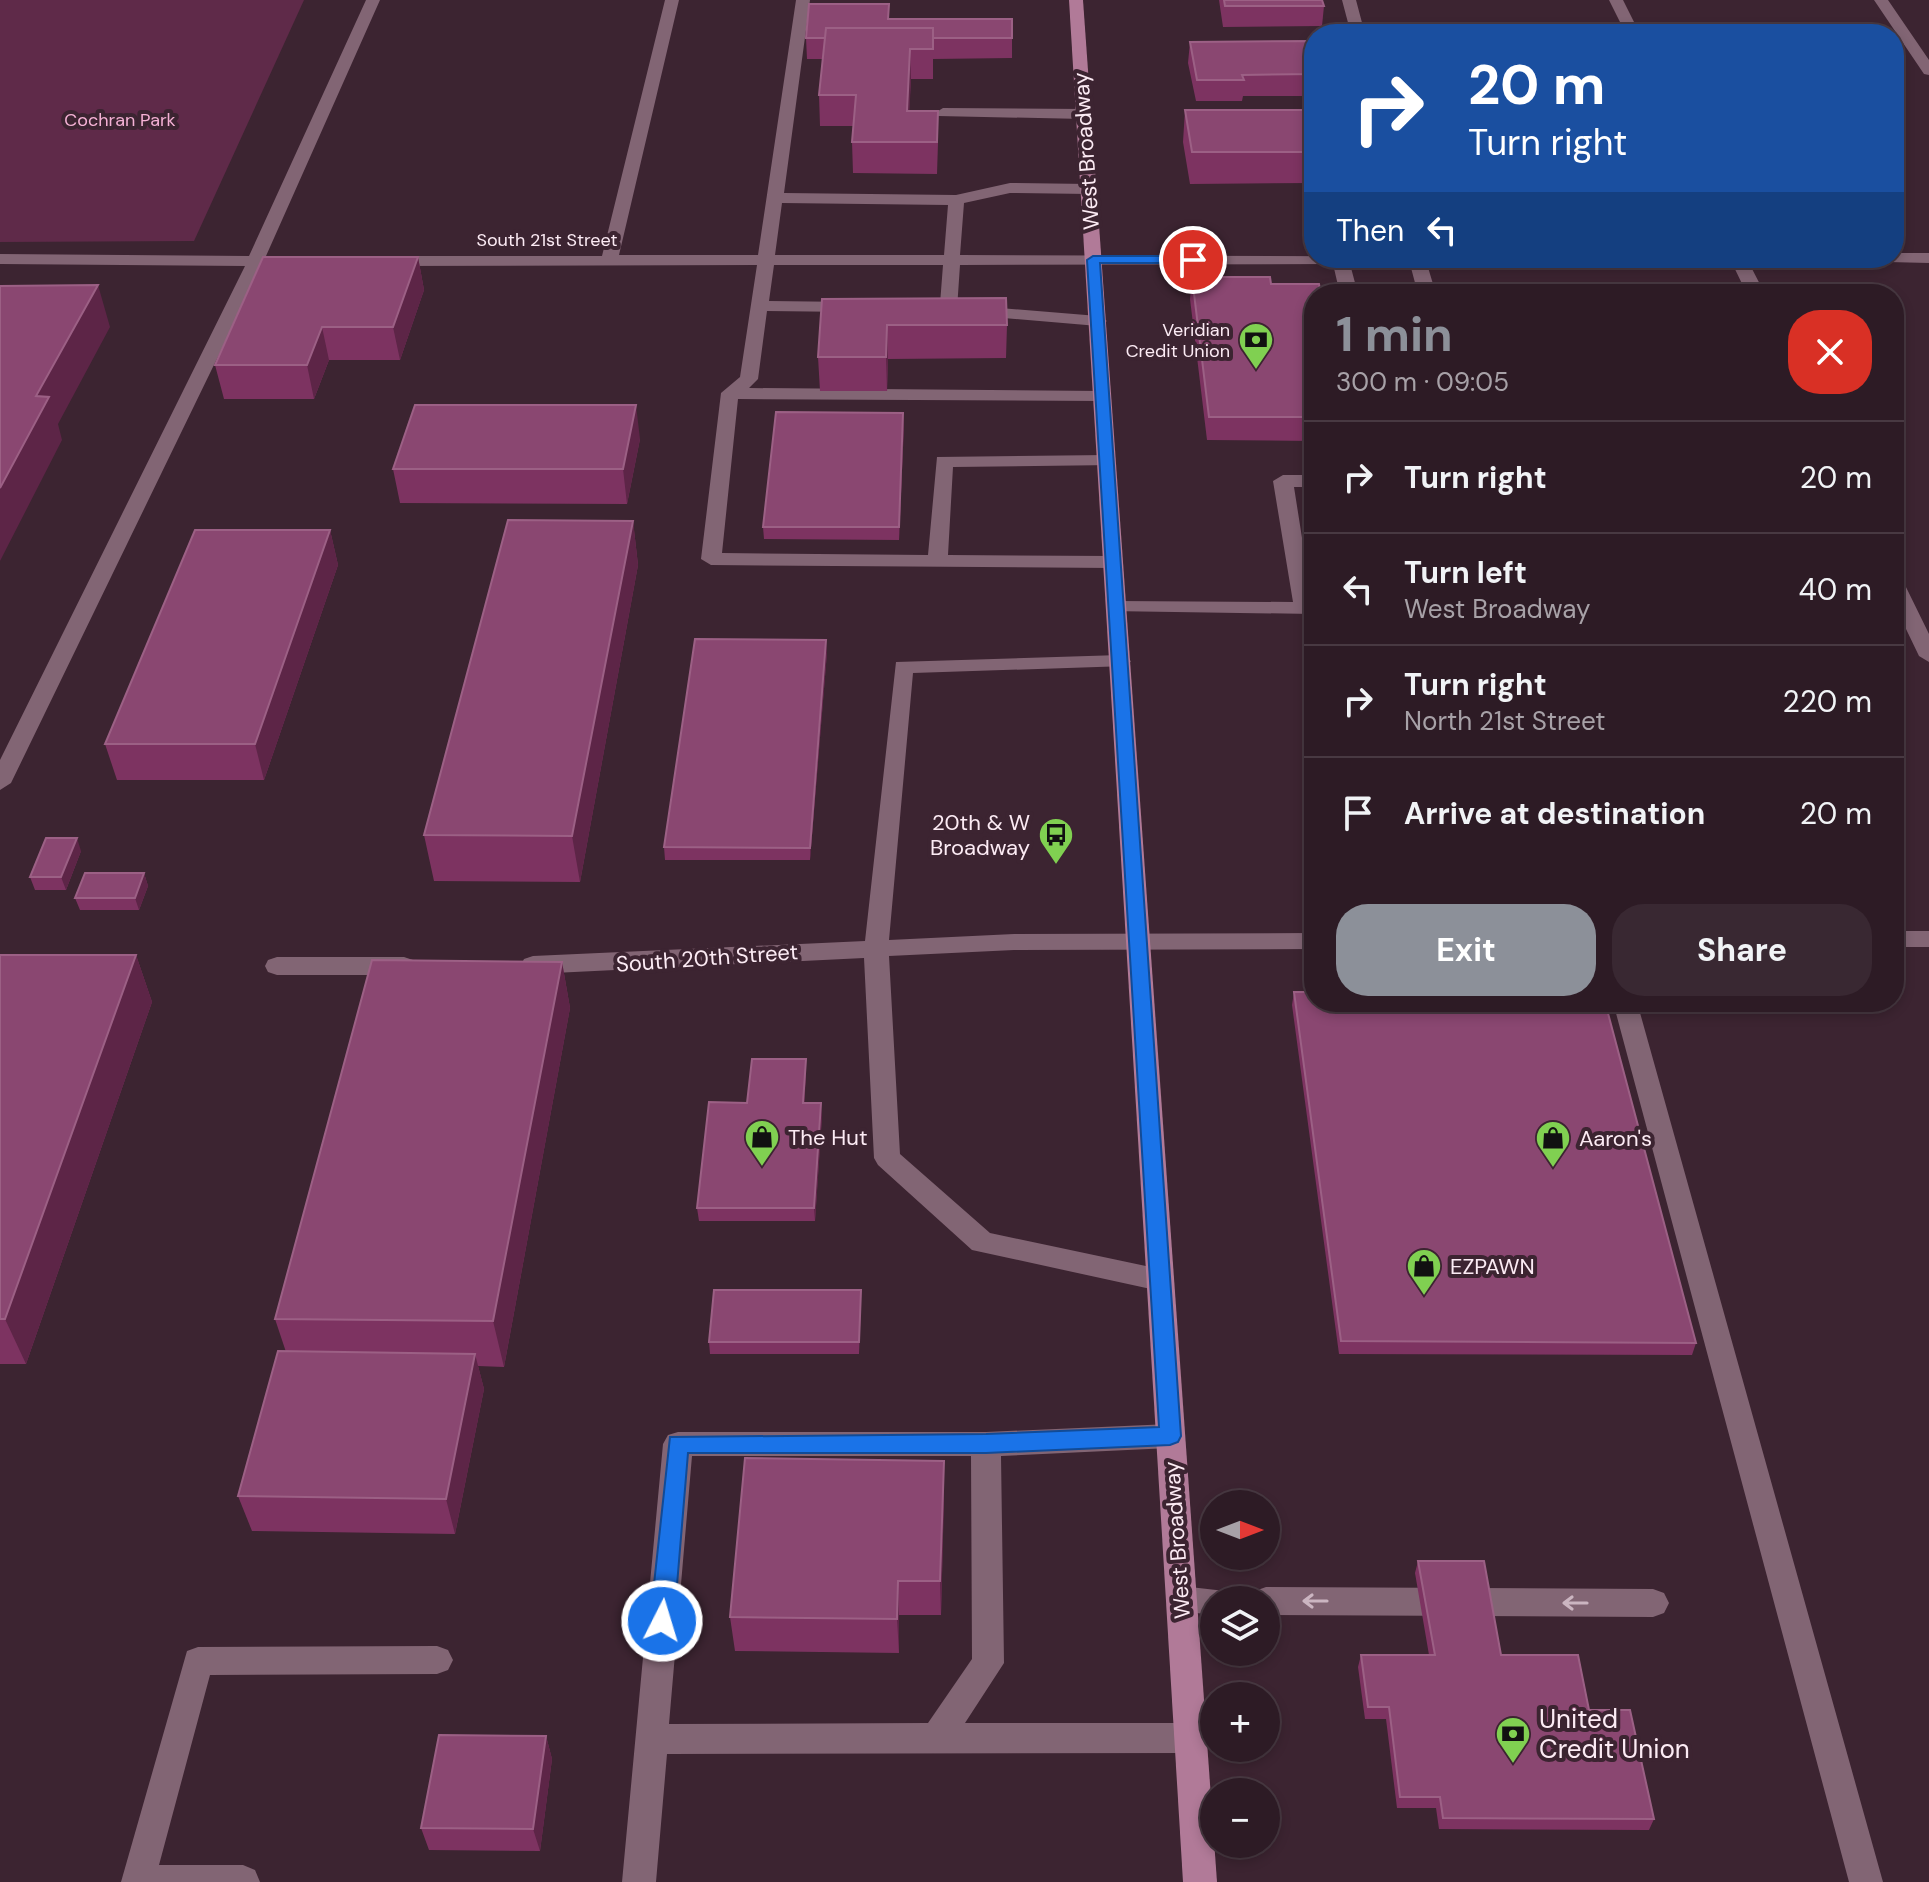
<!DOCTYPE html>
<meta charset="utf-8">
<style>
:root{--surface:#2d1b25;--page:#392832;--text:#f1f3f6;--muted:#a7a1a7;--line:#483942;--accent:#8c9099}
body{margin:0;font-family:"DM Sans",sans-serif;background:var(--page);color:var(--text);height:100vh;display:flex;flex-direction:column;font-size:30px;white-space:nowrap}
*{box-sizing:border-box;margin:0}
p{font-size:26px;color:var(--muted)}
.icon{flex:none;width:44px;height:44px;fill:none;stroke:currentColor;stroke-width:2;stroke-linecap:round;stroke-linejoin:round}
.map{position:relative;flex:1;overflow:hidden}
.drawer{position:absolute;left:1304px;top:284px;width:600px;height:728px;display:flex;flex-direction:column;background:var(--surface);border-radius:32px;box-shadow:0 4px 12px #0003,0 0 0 2px var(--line)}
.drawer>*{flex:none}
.guide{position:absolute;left:1304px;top:24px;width:600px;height:244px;border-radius:32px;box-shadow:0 4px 12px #0003,0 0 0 2px var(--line);background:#1a4fa0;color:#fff;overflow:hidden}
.needle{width:52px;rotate:90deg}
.controls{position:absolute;left:1200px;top:1490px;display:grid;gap:16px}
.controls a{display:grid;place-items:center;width:80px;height:80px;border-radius:50%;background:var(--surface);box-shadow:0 4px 12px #0003,0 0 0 2px var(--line);font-size:40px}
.pin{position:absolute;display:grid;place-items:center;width:68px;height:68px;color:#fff;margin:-34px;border:4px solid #fff;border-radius:50%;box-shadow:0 2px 8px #0007}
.me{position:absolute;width:88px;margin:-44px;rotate:5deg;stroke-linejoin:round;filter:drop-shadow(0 0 6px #0008)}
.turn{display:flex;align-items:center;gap:28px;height:168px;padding:0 32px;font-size:36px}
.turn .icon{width:104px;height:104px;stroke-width:2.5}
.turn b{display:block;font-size:56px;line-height:68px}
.then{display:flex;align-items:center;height:76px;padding:0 32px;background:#0003;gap:16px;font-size:30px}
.round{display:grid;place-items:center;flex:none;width:84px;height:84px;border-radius:32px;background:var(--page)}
.headline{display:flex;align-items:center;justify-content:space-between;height:136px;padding:0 32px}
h1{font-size:48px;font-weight:700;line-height:60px;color:var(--accent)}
.primary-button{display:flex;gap:16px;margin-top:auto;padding:16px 32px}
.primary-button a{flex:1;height:92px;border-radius:32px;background:var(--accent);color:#fff;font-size:32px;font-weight:700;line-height:92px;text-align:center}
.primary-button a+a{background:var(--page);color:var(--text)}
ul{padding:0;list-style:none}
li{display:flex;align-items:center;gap:24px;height:112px;padding:0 32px;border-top:2px solid var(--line)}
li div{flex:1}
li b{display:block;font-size:30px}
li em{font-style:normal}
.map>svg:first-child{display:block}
.green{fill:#5f2a49}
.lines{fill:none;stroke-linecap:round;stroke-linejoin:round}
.minor{fill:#826574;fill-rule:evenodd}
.major{fill:#b17a98;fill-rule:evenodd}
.wall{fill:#7d3361}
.shaded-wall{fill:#5d2547}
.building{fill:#8a4771;stroke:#9c6085;stroke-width:2}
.oneway{stroke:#cbb5c1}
.route{fill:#1a73e8;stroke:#114b97;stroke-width:2}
.labels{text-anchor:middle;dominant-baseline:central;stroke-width:8;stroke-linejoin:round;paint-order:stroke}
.far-park-label{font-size:18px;fill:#f5b1d5;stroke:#3c2431}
.far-street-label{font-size:18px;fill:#fcebf4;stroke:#3c2431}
.far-poi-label{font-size:18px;fill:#fcebf4;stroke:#3c2431;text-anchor:end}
.street-label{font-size:22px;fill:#fcebf4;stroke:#3c2431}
.poi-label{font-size:22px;fill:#fcebf4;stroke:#3c2431;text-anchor:start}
.near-poi-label{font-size:26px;fill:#fcebf4;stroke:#3c2431;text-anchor:start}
</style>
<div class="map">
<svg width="1929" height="1882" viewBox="0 0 1929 1882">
<rect width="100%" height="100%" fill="#3c2431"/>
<path class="green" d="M0 0H304L194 241 0 242Z"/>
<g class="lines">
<path class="minor" d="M366 0H380L266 256H294L302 261 294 266H262L11 783 0 790V760L245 266 0 264V254L249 256Z
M665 0H679L619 255H758L796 0H810L784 193 956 195 1010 183 1089 184 1097 189 1089 194 1010 193 964 203 960 255 1847 258 1839 263H1749L1765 294H1747L1732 263 1427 264 1436 294H1418L1410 264H1350L1358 294H1340L1333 264 960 265 957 309C949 317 928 317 920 309L923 305 940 304 943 265H774L769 301 853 302 862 307 853 312 767 311 758 379 749 388 1102 391 1111 396 1102 401 738 399 722 553 928 555 937 457 1107 455 1114 457V465L953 467 948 555 1113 556 1123 562 1113 568 711 565 701 559 721 393 740 377 757 265 386 266 378 261 386 256H602ZM782 203 948 205 944 255H775Z
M1342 0H1356L1365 34H1351Z
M1609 0H1623L1640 34H1626Z
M1874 0H1888L1929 60V75L1924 74Z
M943 108 1084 109 1092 114 1084 119 938 116 935 113Z
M1894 253H1929V263L1888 262 1886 258H1894Z
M975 306 1098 316 1107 321 1098 326 969 315 966 311Z
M1283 475H1314V487H1294L1314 614 1109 611 1106 607 1116 601 1293 602 1273 481Z
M1894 577 1904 583 1929 634V662L1919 656 1894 604Z
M1120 655 1131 661 1127 666 913 673 889 940 1014 934 1314 933V949L1014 950 889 956 900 1154 990 1233 1160 1269 1170 1272 1174 1280 1170 1288 1160 1291 972 1250 878 1165 874 1158 864 958 533 974 524 971 521 965 524 959 533 956 865 941 896 662Z
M1894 931H1929V947H1894Z
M277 957H404L413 960 416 966 413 972 404 975H277L268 972 265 966 268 960Z
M1613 1002H1637L1883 1882H1849Z
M1170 1424 1180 1427 1185 1436 1180 1445 1170 1448 1001 1456 1004 1663 965 1723H1190L1201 1727 1206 1738 1201 1749 1190 1753 667 1754 656 1882H622L663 1444 668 1435 678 1432H986ZM692 1456H971L972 1659 928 1723 669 1724Z
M1181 1586 1225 1591 1229 1600H1214V1615L1170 1610 1166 1600 1170 1590Z
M1266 1587 1653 1589 1664 1593 1669 1603 1664 1613 1653 1617 1266 1615V1600H1251L1255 1591Z
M437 1646 448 1650 453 1660 448 1670 437 1674 210 1675 159 1865H243L255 1870 260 1882H121L187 1651 198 1647Z"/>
<path class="major" d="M1069 0H1083L1217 1882H1183Z"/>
</g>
<path class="wall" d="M1219 0H1322L1324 6 1322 26 1223 27Z
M889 4V19L1012 38V58L933 59V79H911L909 111 938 143 937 174 853 173 852 142 853 126H820L819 95 823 59H807L806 38Z
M1314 41V96H1243L1242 101H1196L1188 63 1190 42Z
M1185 110H1314V183L1190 184 1183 142Z
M418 257 424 290 400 360H329L314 399H224L215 365Z
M1192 277 1271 284 1314 294 1313 441 1207 440 1190 299Z
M822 299 1007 325 1006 358 888 359 887 391H820L818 357Z
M904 425 899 540 764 539 763 527Z
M640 439 627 504 400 503 393 469Z
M633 521 638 565 580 882 434 881 424 835Z
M330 530 338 565 264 780H117L105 744Z
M827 652 810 860H665L664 847Z
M81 851 66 890H35L30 877Z
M144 873 148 886 139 910H80L75 898Z
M0 955H136L152 1002 26 1364H0Z
M562 962 570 1008 504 1367 478 1366 484 1389 455 1534 252 1531 238 1496 286 1352 275 1319Z
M1294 992 1696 1343 1692 1355 1339 1354 1292 1005Z
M806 1072 804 1103 822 1116 815 1221H699L697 1208 747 1103Z
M861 1302 859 1354H710L709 1342Z
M944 1461V1496L941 1615H899V1653L735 1651 730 1617Z
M1418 1561 1501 1655 1589 1710 1654 1819 1649 1830 1439 1829 1436 1808H1397L1386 1719H1365L1358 1667 1361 1655H1429L1415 1573Z
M546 1736 552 1759 540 1851 429 1850 421 1828Z"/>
<path class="shaded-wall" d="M910 49 911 79 908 143 907 111Z
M418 257 424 290 400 360 393 327Z
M98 285 110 327 58 424 62 440 0 561V488L36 396Z
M887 325 888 359 887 391 886 357Z
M322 327 329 360 314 399 307 365Z
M636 405 640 439 627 504 623 469Z
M903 413 904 425 899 540V527Z
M633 521 638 565 580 882 572 836Z
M330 530 338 565 264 780 255 744Z
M826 640 827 652 810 860V848Z
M77 838 81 851 66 890 61 877Z
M144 873 148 886 139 910 135 898Z
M136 955 152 1002 26 1364 5 1319Z
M562 962 570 1008 504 1367 493 1321Z
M806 1059V1072L804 1116 803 1103Z
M821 1103 822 1116 815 1221 814 1208Z
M475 1354 484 1389 455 1534 446 1499Z
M944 1461V1496L941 1615 940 1581Z
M898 1581 899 1615V1653L897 1619Z
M546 1736 552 1759 540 1851 533 1829Z"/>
<path class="building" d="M1224 0H1322L1324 6H1225Z
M809 4H889L888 19H1012V38H933V28H826L825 38H806Z
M826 28H933V49H910L907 111H938L937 142H852L856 95H819Z
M1314 41V74L1242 75 1244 80H1197L1190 42Z
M1185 110H1314V152H1192Z
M263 257H418L393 327H322L307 365H215Z
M1192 277H1270L1271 284H1319L1321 294H1314V417H1209Z
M98 285 36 396 49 397 0 488V286Z
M1006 298 1007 325H887L886 357H818L822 299Z
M415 405H636L623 469H393Z
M776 412 903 413 899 527H763Z
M508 520 633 521 572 836 424 835Z
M195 530H330L255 744H105Z
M695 639 826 640 810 848 664 847Z
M46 838H77L61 877H30Z
M85 873H144L135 898H75Z
M0 955H136L5 1319H0Z
M372 960 562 962 493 1321 275 1319Z
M1294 992H1314V1002H1605L1696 1343 1341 1341Z
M752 1059H806L803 1103H821L814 1208H697L709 1102 747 1103Z
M714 1290H861L859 1342H709Z
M278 1351 475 1354 446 1499 238 1496Z
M745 1458 944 1461 940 1581H898L897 1619 730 1617Z
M1418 1561H1484L1501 1655H1578L1589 1710H1630L1654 1819 1443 1818 1440 1797H1400L1389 1707H1368L1361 1655H1435Z
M439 1735 546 1736 533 1829 421 1828Z"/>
<defs><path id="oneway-shaft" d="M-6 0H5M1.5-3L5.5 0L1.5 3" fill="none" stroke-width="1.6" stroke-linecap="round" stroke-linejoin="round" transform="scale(2)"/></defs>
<g class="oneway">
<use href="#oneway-shaft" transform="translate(1315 1601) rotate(-180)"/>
<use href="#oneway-shaft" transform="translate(1575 1603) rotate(-180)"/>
</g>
<path class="route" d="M1093 256H1193L1199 260 1193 263H1100L1181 1436 1178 1442 1170 1445 986 1453H688L674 1621 671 1629 662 1632 654 1629 650 1621 670 1437 986 1434 1159 1427 1087 260Z"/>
<defs>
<symbol id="bank-pin" viewBox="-11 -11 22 30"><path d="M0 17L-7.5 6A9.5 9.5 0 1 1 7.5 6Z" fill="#80d051" stroke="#3c2431"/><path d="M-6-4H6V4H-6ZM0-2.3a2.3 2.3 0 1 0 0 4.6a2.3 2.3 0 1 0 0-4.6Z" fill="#111"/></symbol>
<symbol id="bus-pin" viewBox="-11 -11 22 30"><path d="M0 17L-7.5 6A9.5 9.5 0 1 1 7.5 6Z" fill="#80d051" stroke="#3c2431"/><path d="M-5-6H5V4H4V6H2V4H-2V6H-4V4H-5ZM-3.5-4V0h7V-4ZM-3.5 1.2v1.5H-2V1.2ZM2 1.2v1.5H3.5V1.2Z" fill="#111"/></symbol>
<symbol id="shop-pin" viewBox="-11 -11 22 30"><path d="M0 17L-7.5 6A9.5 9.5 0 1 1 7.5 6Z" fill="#80d051" stroke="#3c2431"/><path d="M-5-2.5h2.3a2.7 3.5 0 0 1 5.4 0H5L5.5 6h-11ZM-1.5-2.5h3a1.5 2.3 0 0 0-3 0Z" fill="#111"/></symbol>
</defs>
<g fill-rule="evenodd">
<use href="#bank-pin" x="1236" y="320" width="40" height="54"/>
<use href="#bus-pin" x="1036" y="815" width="40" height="54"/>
<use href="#shop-pin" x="742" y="1117" width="40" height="54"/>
<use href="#shop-pin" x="1533" y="1118" width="40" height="54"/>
<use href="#shop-pin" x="1404" y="1246" width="40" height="54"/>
<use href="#bank-pin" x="1493" y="1714" width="40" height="54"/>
</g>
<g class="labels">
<g class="far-park-label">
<text x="120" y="120">Cochran Park</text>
</g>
<g class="far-street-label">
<text x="547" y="240">South 21st Street</text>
</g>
<g class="far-poi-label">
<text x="1230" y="330">Veridian<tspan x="1230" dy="21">Credit Union</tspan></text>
</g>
<g class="street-label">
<text transform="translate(1086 151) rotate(-94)">West Broadway</text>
<text transform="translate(707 958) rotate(-4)">South 20th Street</text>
<text transform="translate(1177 1540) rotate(-94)">West Broadway</text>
</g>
<g class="poi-label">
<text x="1030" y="822" text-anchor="end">20th &amp; W<tspan x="1030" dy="25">Broadway</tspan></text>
<text x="788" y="1137">The Hut</text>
<text x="1579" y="1138">Aaron's</text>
<text x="1450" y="1266">EZPAWN</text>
</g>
<g class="near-poi-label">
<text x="1539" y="1719">United<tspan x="1539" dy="30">Credit Union</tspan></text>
</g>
</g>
</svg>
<div class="controls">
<a><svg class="needle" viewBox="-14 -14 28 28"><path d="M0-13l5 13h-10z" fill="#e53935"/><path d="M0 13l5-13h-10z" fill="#a7a1a7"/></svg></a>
<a><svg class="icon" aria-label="layers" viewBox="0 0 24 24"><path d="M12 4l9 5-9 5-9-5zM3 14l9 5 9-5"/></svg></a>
<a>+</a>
<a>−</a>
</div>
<div class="pin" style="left:1193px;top:260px;background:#d93025"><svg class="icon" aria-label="arrive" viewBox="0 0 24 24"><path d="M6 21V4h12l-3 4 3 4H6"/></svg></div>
<svg class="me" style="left:662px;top:1621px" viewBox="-20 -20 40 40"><circle r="17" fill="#1a73e8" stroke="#fff" stroke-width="3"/><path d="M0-11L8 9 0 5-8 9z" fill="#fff"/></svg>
<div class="guide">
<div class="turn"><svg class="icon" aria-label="right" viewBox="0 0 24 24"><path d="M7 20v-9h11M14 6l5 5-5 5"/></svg><div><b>20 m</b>Turn right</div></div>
<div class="then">Then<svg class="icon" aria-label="left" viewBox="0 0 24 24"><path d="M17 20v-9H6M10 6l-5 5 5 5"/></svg></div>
</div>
<section class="drawer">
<div class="headline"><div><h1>1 min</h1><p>300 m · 09:05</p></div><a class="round" style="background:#d93025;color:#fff"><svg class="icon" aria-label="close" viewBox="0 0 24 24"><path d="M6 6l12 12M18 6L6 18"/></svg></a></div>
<ul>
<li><svg class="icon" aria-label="right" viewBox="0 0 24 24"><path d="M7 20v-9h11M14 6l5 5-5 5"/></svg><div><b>Turn right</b></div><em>20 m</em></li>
<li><svg class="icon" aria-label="left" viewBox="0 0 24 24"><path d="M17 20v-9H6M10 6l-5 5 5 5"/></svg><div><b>Turn left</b><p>West Broadway</p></div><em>40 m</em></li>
<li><svg class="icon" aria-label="right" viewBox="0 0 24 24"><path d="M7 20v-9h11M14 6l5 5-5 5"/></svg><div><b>Turn right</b><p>North 21st Street</p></div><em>220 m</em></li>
<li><svg class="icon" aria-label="arrive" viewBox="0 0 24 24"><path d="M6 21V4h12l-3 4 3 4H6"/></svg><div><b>Arrive at destination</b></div><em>20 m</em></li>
</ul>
<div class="primary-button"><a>Exit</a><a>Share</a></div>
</section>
</div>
